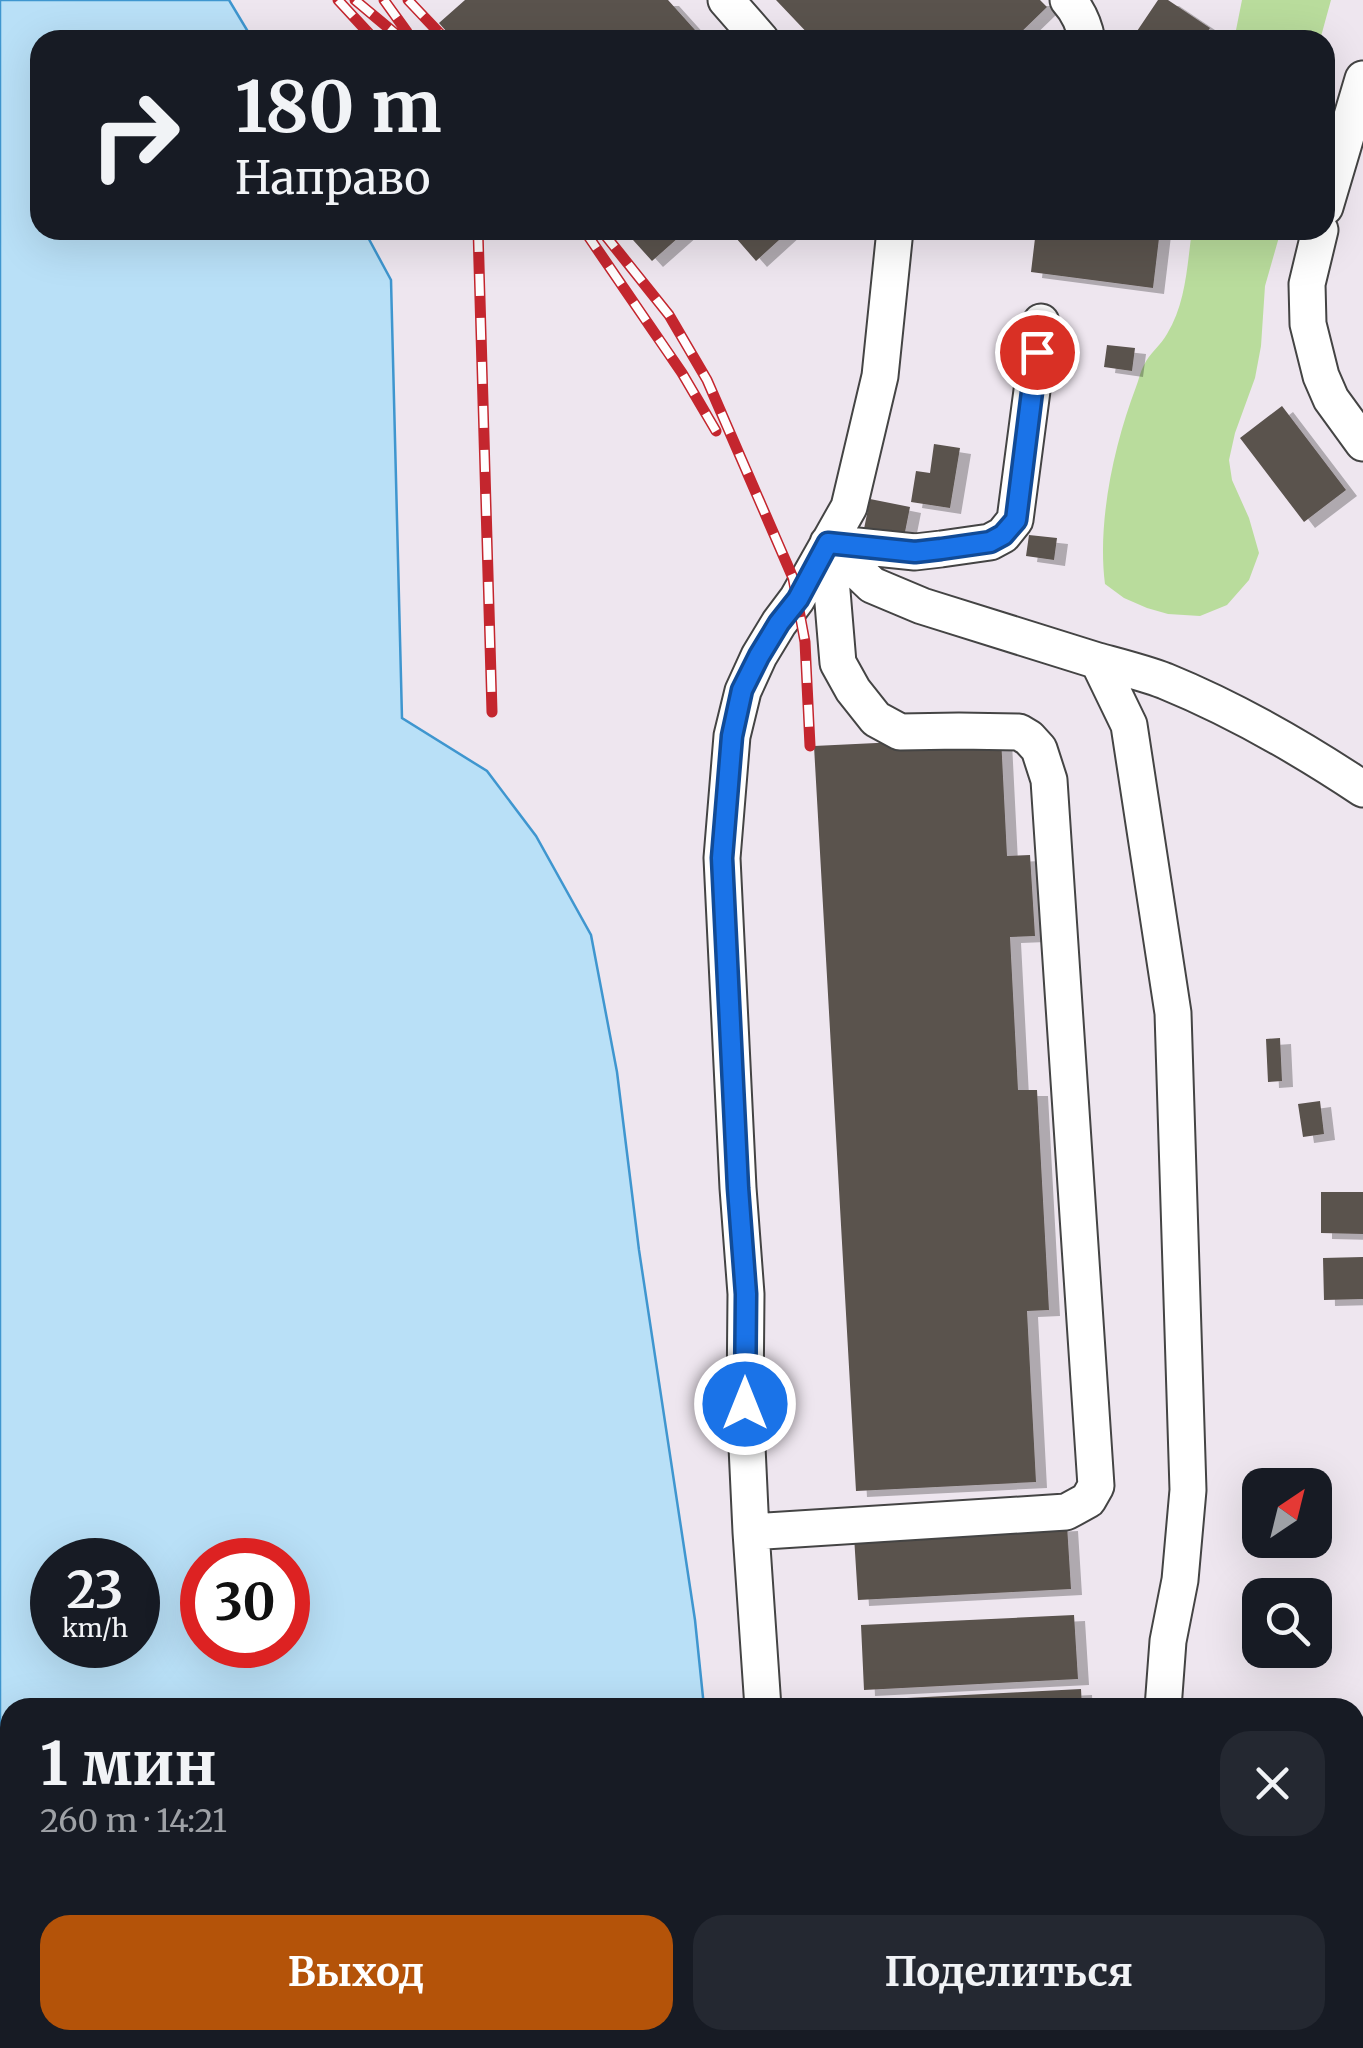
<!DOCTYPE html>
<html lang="ru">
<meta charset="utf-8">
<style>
:root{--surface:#171b24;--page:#242831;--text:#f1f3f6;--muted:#9ea1a6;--accent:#b45309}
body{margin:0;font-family:Merriweather,serif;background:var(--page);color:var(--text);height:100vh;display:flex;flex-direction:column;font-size:38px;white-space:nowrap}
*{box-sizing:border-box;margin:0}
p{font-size:32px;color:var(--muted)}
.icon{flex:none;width:55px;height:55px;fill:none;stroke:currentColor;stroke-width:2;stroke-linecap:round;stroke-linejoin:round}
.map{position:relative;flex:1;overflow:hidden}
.drawer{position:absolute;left:0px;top:1698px;width:1365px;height:352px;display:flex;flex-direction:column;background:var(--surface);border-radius:30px 30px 0 0;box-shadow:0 10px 40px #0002}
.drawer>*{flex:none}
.banner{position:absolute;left:30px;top:30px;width:1305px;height:210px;border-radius:30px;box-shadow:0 10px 40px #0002;background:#171b24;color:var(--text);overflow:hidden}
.needle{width:65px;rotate:35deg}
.fabs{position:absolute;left:1242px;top:1468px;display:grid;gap:20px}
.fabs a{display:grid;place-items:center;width:90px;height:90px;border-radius:20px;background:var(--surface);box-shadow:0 10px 40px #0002;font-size:50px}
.speed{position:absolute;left:30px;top:1538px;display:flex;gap:20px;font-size:50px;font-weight:700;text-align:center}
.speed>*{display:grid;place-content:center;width:130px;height:130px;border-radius:50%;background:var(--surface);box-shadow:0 10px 40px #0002;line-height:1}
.speed small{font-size:25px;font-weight:400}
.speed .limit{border:15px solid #d22;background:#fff;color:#111}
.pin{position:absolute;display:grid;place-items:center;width:85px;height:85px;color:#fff;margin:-42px;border:5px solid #fff;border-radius:50%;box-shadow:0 2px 10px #0007}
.me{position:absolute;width:110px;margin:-55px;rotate:0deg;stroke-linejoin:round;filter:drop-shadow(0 0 8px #0008)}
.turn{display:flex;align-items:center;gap:35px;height:210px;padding:0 40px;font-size:45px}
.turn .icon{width:130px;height:130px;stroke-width:2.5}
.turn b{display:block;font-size:70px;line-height:85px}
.round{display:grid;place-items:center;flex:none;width:105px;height:105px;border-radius:30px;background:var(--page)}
.summary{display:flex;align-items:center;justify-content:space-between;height:170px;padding:0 40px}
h1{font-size:60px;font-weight:700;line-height:75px}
.primary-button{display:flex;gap:20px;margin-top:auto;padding:20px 40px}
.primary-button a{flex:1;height:115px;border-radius:30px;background:var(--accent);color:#fff;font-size:40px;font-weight:700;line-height:115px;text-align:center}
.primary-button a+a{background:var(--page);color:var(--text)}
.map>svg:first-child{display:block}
.industrial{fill:#eee6ef;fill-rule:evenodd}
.forest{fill:#b9dc9c}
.water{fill:#b9e0f7;stroke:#3f96cf;stroke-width:2.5;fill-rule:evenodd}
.building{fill:#5a524d;filter:url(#shadow)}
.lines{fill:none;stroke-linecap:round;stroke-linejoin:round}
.minor-casing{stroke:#444;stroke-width:39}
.minor{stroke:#fff;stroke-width:35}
.rail-casing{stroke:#c4262e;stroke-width:11}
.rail{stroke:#fff;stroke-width:8;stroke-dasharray:22;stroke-linecap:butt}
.route-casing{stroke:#114b97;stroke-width:25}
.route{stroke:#1a73e8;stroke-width:18}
</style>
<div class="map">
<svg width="1363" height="2048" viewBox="0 0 1363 2048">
<defs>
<filter id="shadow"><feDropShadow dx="11" dy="6" stdDeviation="0" flood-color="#0004"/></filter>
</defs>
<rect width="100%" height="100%" fill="#fffdf5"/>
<path class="industrial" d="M229 0H1363V2048H722V2040H1355V1708L704 1707 695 1620 639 1250 617 1072 591 935 536 836 488 771 402 718 391 280 364 230H1325V40H253ZM1260 1485H1315V1540H1260ZM1260 1595H1315V1650H1260Z"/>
<path class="forest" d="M1242 0H1331L1320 40H1234Z
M1192 230H1281L1265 286 1261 346 1255 378 1235 433 1229 460 1232 480 1249 518 1259 553 1249 580 1227 605 1200 616 1168 614 1147 608 1124 598 1105 584C1097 522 1114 445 1136 387 1139 380 1140 372 1144 365 1149 354 1161 345 1167 334 1186 303 1187 266 1192 230Z"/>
<path class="water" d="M0 0H229L253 40H40V230H364L391 280 402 718 487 771 536 836 591 935 617 1072 639 1250 695 1620 704 1707 10 1708V2040H722V2048H0ZM52 1560H138V1645H52ZM202 1560H288V1645H202Z"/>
<path class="building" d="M465 0H668L704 40H454L439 23Z
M776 0H1040L1047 7 1013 40H814Z
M1158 0H1168L1210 28 1202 40H1131Z
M624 230H687L652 261Z
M729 230H790L756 261Z
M1036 230H1160L1153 288 1031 272Z
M1107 345 1135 348 1132 371 1104 367Z
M1282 406 1346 490 1304 522 1240 438Z
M934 444 960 448 950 508 911 502 916 471 930 473Z
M870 499 910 507 904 537 864 529Z
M1029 535 1057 538 1054 560 1026 556Z
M1001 737 1007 856 1030 855 1035 936 1010 937 1018 1090H1037L1049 1310 1027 1311 1036 1482 856 1491 814 746Z
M1280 1038 1282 1081 1268 1082 1266 1039Z
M1320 1101 1324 1134 1303 1137 1298 1104Z
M1321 1192H1363V1234L1321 1233Z
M1363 1257V1299L1324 1300 1323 1258Z
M1067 1525 1071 1589 858 1600 854 1536Z
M1074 1615 1078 1679 864 1690 861 1625Z
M1081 1689 1082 1708H868V1700Z
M896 2040H1122L1123 2048H897Z"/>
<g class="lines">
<defs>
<path id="minor" d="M726 0 761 40
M1068 0C1079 12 1084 24 1087 40
M1325 207 1363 79
M1320 230 1307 284 1308 324 1321 376 1331 399 1363 443
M828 543 872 585 922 606 1098 661 1129 725 1173 1013 1188 1490 1180 1580 1168 1641 1163 1708
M828 543 915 552 941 549 990 542 1003 535 1015 520 1041 322
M1098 661C1120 667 1144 673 1165 681 1236 710 1300 747 1363 789
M751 1532 1066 1512 1088 1500 1096 1486 1049 780 1039 749 1029 738 1019 732 959 731 900 732 876 719 853 690 838 663 828 543
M763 1708 751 1532 745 1404 746 1294 738 1188 722 858 732 736 743 691 759 656 779 623 797 599 849 507 880 376 895 230
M783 2040 784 2048"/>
</defs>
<use href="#minor" class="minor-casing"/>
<use href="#minor" class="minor"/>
<defs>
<path id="rail" d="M338 0 375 40
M355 0 403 40
M384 0 407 32
M408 0 446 40
M478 230 492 712
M584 230 682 373 716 431
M601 230 669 315 707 380 793 578 805 642 810 746"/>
</defs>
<use href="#rail" class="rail-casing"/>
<use href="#rail" class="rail"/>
</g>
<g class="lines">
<defs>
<path id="route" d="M745 1404 746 1294 738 1188 722 858 732 736 742 690 759 656 779 623 798 599 828 543 915 552 941 549 990 542 1003 535 1016 520 1037 352"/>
</defs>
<use href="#route" class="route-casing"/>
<use href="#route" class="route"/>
</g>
</svg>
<div class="fabs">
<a><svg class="needle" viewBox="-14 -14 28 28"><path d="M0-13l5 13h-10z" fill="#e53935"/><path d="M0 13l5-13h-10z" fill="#9ea1a6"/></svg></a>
<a><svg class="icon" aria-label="search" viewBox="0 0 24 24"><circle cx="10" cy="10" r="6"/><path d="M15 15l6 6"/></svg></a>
</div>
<div class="speed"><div>23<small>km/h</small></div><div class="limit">30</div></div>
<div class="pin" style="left:1037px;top:352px;background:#d93025"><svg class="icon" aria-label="arrive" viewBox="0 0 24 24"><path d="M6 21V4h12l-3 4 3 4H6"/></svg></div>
<svg class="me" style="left:745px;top:1404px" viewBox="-20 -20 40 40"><circle r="17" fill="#1a73e8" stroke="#fff" stroke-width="3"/><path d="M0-11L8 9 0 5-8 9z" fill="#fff"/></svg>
<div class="banner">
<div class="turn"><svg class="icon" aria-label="right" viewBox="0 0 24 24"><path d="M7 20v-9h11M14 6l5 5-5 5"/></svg><div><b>180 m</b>Направо</div></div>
</div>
<section class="drawer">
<div class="summary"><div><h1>1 мин</h1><p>260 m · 14:21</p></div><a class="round"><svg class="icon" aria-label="close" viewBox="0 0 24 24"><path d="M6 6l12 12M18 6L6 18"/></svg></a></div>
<div class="primary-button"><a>Выход</a><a>Поделиться</a></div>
</section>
</div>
